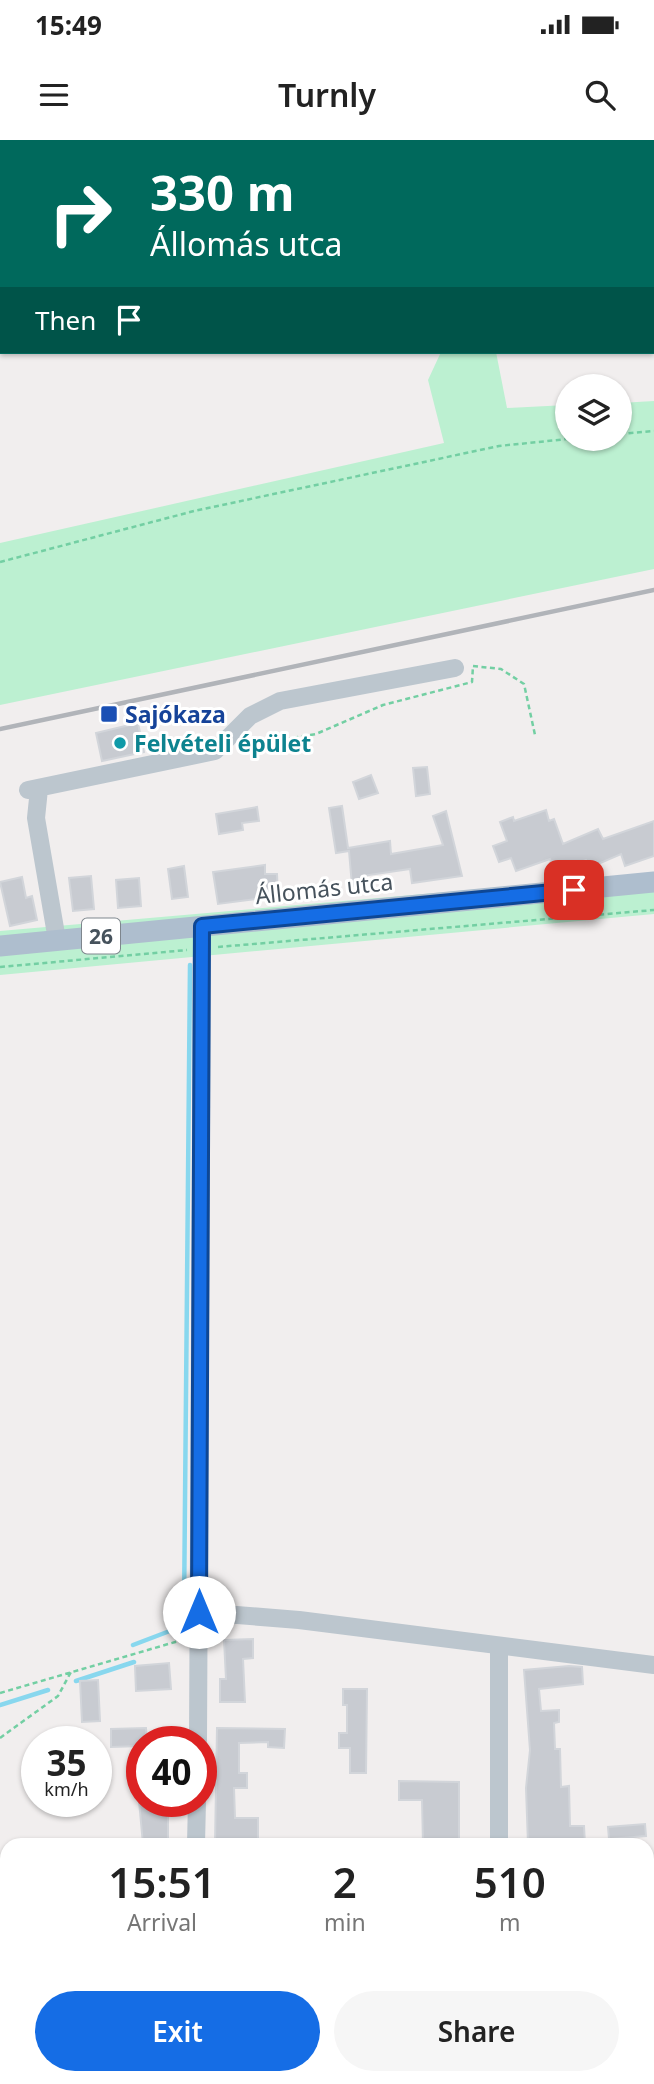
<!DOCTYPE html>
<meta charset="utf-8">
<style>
:root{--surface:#fff;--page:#f6f6f6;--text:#222;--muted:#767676;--accent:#156de5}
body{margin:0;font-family:"Noto Sans",sans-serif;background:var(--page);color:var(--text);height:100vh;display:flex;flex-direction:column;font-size:26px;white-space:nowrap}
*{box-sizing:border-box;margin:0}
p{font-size:23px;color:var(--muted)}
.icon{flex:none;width:38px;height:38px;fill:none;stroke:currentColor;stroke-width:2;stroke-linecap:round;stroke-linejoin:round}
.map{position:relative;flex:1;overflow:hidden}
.side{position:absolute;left:0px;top:1698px;width:654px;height:247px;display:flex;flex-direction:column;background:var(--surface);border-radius:21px 21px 0 0;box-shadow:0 2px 5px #0004}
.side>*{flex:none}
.guide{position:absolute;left:0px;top:0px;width:654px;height:214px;box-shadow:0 2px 5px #0004;background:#00695c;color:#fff;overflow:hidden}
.controls{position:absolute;left:555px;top:234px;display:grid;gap:14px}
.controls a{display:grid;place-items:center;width:77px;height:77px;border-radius:50%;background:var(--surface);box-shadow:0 2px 5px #0004;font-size:35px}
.speed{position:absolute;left:21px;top:1586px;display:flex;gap:14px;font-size:35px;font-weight:700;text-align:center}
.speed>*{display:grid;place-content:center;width:91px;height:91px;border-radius:50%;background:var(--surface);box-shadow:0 2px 5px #0004;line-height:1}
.speed small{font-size:18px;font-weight:400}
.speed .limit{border:10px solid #d22;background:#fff;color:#111}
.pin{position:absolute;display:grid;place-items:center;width:60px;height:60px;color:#fff;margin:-30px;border-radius:14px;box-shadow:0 4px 10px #0006}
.me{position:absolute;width:77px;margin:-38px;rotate:0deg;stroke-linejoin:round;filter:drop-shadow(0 0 5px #0008)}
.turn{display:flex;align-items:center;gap:24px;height:147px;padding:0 35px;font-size:32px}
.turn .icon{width:91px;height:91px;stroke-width:2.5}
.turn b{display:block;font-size:49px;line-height:60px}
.then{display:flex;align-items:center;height:66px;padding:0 35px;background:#0003;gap:14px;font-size:26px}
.eta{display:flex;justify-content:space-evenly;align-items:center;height:119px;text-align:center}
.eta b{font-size:42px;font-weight:600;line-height:49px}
.action{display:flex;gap:14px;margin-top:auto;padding:14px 35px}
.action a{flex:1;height:80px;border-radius:42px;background:var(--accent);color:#fff;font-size:28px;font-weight:600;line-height:80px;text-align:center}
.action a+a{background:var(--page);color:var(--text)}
.status{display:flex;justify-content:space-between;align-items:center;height:49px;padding:0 35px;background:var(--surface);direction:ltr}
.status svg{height:19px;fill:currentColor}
header{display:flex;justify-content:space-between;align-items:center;height:91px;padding:0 35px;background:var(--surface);font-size:32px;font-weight:600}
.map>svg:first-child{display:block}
.green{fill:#bcf0d1}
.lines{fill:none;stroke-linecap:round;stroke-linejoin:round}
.stream{stroke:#88d7ee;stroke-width:4.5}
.building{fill:#c8cbd1;stroke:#d2d5da;stroke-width:2}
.path{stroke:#73cfa3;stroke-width:2.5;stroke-dasharray:5 3.5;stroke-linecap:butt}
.minor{stroke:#bcc6ce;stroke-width:18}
.major{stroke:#aebece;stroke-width:21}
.rail{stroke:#b1b4b9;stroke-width:4.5}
.route-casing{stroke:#0e4795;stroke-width:18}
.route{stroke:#156de5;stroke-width:12}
.transit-dot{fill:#1a4fb4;stroke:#fff;stroke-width:2.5}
.culture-dot{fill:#0f9aa8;stroke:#fff;stroke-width:2.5}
.labels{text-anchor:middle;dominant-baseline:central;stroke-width:6;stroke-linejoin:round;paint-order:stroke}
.shield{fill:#fff;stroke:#7e868d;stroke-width:2}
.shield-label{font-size:21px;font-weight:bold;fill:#46525c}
.transit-label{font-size:23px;font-weight:bold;fill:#164399;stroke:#fff;text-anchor:start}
.culture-label{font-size:23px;font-weight:bold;fill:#0d838f;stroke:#fff;text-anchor:start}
.street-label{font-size:23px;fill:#46525c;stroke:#fff}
</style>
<div class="status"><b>15:49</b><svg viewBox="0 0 49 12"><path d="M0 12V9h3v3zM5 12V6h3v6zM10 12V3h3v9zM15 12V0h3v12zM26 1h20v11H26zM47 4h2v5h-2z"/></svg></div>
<header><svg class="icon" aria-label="menu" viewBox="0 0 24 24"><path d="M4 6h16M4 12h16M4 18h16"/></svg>Turnly<svg class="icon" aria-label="search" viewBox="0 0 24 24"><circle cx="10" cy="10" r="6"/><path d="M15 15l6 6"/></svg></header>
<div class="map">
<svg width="654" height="1944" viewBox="0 0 654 1944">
<rect width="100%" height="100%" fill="#f1eeee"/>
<path class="green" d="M441 212H496L507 268 567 265V299H620V263L654 261V429L0 565V403L444 303 428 240Z
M654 734V774L0 835V791Z"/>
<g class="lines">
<path class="stream" d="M133 1505 175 1489 184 1470 190 825
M76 1541 134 1522
M0 1565 48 1550"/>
</g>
<path class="building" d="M138 583 144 612 102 621 96 593Z
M427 627 430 654 416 656 413 628Z
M371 635 378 653 359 659 353 642Z
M342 666 348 708 390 701 391 714 443 705 433 676 446 671 462 736 412 743 410 729 362 736 363 745 352 746 349 711 336 713 329 668Z
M257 667 259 681 242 683 243 690 219 694 216 674Z
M546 670 549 681 554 679 563 704 598 689 603 699 654 681V716L625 726 621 714 589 728 586 720 554 731 550 719 516 731 511 718 499 722 493 706 507 701 500 682 513 677 514 681Z
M265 725V734H277L278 756 218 764 213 732Z
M184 726 188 757 172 759 168 729Z
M91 736 94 769 73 771 69 738Z
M22 737 26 758 32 756 37 780 10 786 0 742Z
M139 738 141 766 118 768 116 740Z
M253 1499V1518L243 1519 245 1562H220V1539H226L224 1500Z
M169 1523 171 1549 136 1551 135 1526Z
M569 1526 582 1527 583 1544 539 1549 541 1571 559 1570V1582L554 1583 555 1609H560L561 1647 569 1646 570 1686H584L585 1704H528L526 1648 530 1610 524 1530Z
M98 1540 100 1581 82 1582 80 1541Z
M343 1549H367L366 1633H350V1608H339V1593H347V1565H343Z
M146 1588 147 1601H142V1606L111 1607V1589Z
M217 1588 285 1589 284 1608 268 1607V1602L239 1603V1633H247V1648H234L235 1678H258V1704H215Z
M399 1641 459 1642V1704H423L422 1660H399Z
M139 1661H168V1704H143Z
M645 1684 646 1696 609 1699 608 1687Z"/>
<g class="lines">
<path class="path" d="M620 294 654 291
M0 422 194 371 499 306 567 299
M473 526 501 529 524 544 535 595
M243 606 316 594 383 565 472 542 473 526
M218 807 654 770
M0 827 187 810
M0 1553 182 1500
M0 1598 58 1556 72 1530"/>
<path class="minor" d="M39 649 36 678 57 800
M28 650 215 611 250 576 280 561 455 528
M199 1472 299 1480 654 1525
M198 1601 202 786
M196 1704 197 1661
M499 1704V1506
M193 1944V1937
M499 1944V1937"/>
<path class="major" d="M0 806 654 742"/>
<path class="rail" d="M0 589 654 450"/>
</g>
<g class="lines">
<defs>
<path id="route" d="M199 1472 202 786 574 750"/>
</defs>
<use href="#route" class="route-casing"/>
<use href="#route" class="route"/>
</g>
<rect class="transit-dot" x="100" y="565" width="18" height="18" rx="3.5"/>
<circle class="culture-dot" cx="120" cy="603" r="7"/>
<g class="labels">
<rect class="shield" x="82" y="778.5" width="38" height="35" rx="5"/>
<g class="shield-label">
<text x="101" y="796">26</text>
</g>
<g class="transit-label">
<text x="125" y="574">Sajókaza</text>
</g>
<g class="culture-label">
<text x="134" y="603">Felvételi épület</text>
</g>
<g class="street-label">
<text transform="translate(324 748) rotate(-6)">Állomás utca</text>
</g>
</g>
</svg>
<div class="controls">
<a><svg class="icon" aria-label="layers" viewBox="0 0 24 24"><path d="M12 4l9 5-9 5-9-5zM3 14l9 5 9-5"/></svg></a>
</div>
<div class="speed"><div>35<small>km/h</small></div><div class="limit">40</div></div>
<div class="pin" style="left:574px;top:750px;background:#d93025"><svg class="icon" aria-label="arrive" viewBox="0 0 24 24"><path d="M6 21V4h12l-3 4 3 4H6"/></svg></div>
<svg class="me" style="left:199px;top:1472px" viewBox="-20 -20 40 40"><circle r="19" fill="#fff"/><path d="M0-13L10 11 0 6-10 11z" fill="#156de5"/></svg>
<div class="guide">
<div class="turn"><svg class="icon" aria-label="right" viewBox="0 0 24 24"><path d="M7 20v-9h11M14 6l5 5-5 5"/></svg><div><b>330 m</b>Állomás utca</div></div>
<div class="then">Then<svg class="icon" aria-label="arrive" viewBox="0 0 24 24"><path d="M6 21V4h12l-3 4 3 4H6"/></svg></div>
</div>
<section class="side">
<div class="eta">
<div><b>15:51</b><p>Arrival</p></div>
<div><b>2</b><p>min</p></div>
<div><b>510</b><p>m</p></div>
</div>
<div class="action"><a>Exit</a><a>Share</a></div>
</section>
</div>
